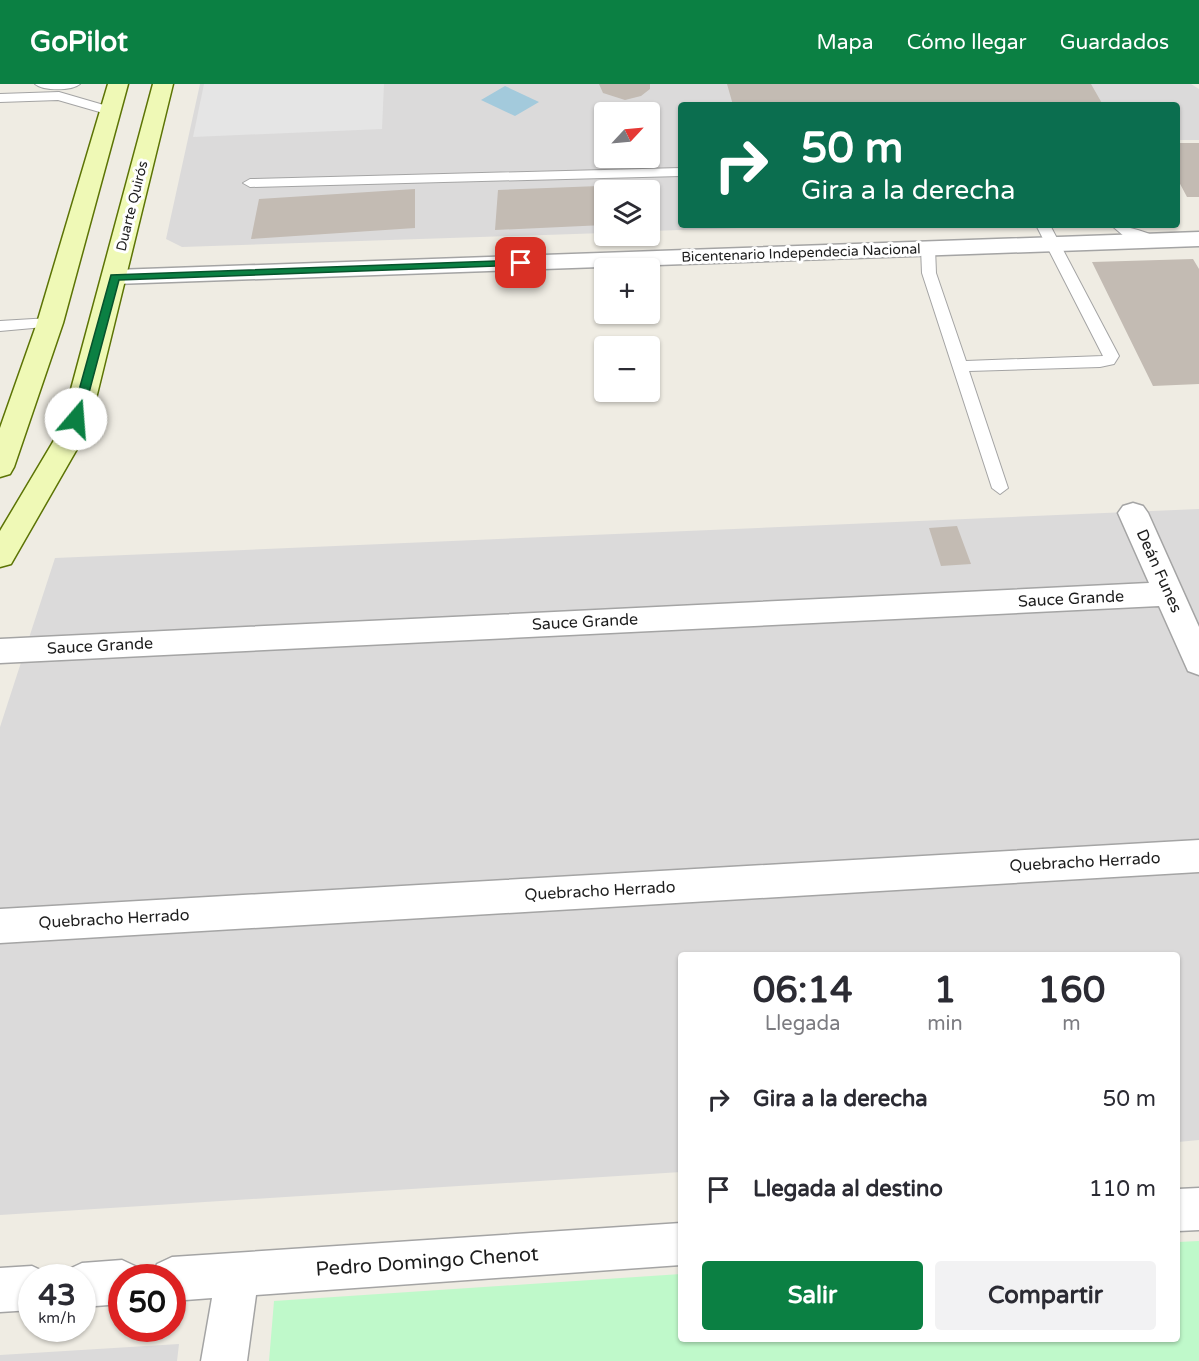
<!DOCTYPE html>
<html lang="es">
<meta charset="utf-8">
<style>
:root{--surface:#fff;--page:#f2f2f3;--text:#2b2b33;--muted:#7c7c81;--accent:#0b8043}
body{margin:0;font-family:"Varela Round",sans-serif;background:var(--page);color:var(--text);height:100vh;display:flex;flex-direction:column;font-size:22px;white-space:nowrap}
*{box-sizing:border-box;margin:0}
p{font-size:20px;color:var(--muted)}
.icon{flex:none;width:33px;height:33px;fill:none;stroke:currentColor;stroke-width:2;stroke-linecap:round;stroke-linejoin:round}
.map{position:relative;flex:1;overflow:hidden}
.drawer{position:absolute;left:678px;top:868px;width:502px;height:390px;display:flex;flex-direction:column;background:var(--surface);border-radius:6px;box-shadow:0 2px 4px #0004}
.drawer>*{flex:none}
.banner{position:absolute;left:678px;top:18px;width:502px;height:126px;border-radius:6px;box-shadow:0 2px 4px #0004;background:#0b6e4f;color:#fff;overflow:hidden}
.needle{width:39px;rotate:64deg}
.controls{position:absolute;left:594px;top:18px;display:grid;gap:12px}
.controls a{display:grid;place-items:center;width:66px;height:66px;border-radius:6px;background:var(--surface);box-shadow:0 2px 4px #0004;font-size:30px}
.speed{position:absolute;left:18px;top:1180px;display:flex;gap:12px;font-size:30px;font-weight:700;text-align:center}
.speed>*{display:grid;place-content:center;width:78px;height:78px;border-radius:50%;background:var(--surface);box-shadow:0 2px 4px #0004;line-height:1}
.speed small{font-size:15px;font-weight:400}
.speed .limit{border:9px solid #d22;background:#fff;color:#111}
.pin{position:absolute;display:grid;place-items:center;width:51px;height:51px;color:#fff;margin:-26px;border-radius:12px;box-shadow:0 3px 9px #0006}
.me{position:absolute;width:66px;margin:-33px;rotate:18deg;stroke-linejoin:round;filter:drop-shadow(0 0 4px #0008)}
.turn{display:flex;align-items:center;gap:21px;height:126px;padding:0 24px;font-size:27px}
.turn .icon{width:78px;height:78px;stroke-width:2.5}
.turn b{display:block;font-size:42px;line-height:51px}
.eta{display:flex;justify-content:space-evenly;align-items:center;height:102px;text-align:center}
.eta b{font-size:36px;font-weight:700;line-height:42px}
.button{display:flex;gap:12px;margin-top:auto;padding:12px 24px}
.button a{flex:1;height:69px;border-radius:6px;background:var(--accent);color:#fff;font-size:24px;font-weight:700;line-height:69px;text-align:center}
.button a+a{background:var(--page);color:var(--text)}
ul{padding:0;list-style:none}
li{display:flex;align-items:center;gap:18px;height:90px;padding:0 24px}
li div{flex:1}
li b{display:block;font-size:22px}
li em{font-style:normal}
header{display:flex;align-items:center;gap:36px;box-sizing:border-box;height:84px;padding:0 30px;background:var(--accent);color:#fff}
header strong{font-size:28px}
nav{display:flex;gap:33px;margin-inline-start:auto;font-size:21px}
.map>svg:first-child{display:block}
.residential{fill:#dbdada;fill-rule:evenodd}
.park{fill:#bff9ca}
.parking{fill:#e5e5e5}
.water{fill:#a3cadc}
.building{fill:#c3bbb3}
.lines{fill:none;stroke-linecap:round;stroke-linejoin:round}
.lane-casing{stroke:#a4a4a4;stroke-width:2}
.street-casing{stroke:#a4a4a4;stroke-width:3}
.secondary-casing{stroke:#5c7405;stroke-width:3}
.lane{fill:#fff;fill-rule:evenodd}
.street{fill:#fff;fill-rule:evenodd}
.secondary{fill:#eff9b6;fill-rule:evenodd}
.route{fill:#0b8043;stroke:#07532c;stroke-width:1.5}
.labels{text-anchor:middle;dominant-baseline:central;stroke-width:6;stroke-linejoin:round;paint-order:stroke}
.far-street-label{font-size:14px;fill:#1d1d1d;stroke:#fff}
.street-label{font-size:16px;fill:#1d1d1d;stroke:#fff}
.near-street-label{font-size:20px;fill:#1d1d1d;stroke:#fff}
</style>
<header>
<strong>GoPilot</strong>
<nav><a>Mapa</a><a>Cómo llegar</a><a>Guardados</a></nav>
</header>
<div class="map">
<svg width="1199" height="1277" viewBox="0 0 1199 1277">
<rect width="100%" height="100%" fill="#efece3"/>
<path class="residential" d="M200 0H1191L1199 5V56H1178V21H681V141H829L650 147V106H604V149L182 163 166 155ZM604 28H650V74H604Z
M1199 425V1056L1178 1058V872H681V1088L0 1131V643L55 474Z
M179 1260 177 1277H0V1271Z"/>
<path class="park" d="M1199 1157V1277H269L274 1217 681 1190V1256H1178V1158Z"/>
<path class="parking" d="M204 0H384L382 45 193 53Z"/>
<path class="water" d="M505 2 539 18 515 32 481 16Z"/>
<path class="building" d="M599 0H650V5L641 12 625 16 603 9Z
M727 0H1091L1103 21H733Z
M1178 59H1199V113H1187L1178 96Z
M651 100 656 139H650V106H604V141L495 146 498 106Z
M415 105V144L251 155 259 115Z
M1193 175 1199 185V300L1153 302 1092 178Z
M957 442 971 480 941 482 929 444Z"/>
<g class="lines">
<defs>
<path id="lane" d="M35 0H80C72 7 43 7 35 0Z
M59 8 114 24 116 27 110 31 58 16 0 18V10Z
M681 84V92L250 103 243 99 250 95Z
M1038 141 1051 143 1119 272 1114 280 1100 283 969 287 1008 404 1000 410 992 404 922 189 921 164 928 160 935 164 936 189 966 277 1103 272 1037 143Z
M1111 141C1123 141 1154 149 1162 157L1155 161 1125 153Z
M50 234 57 239 55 242 0 247V237Z"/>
<path id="street" d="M1199 148V162L115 200 106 198 103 193 106 188 115 186Z
M1133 419 1143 422 1148 429 1199 543V591L1188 587 1159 522 0 579V555L1149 499 1118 429 1123 422Z
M1199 756V788L0 859V825Z
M1199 1104V1146L1178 1147V1105Z
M681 1139V1181L256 1211 247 1277H201L212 1214 172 1217V1194H151L157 1180 172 1173Z
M122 1176 137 1183 142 1194H122V1220L82 1223V1194H63L67 1186 82 1179Z
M32 1182 47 1189 50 1194H32V1226L0 1228V1184Z"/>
<path id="secondary" d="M108 0H128L63 239 14 383 10 390 0 393V344L37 239Z
M153 0H173L91 335 81 358 11 480 0 483V447L53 358 63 335Z"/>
</defs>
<use href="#lane" class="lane-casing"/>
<use href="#street" class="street-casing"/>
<use href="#secondary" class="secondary-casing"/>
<use href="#lane" class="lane"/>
<use href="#street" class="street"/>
<use href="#secondary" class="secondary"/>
</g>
<path class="route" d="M521 176 526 179 525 181 119 196 82 335 76 338 71 335 111 191Z"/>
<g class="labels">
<g class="far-street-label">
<text transform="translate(132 122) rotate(-76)">Duarte Quirós</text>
<text transform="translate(801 169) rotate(-2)">Bicentenario Independecia Nacional</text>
</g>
<g class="street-label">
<text transform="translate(1159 487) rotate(66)">Deán Funes</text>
<text transform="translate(1071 515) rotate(-3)">Sauce Grande</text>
<text transform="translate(585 538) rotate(-3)">Sauce Grande</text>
<text transform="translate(100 562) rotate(-3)">Sauce Grande</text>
<text transform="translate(1085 778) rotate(-3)">Quebracho Herrado</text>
<text transform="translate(600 807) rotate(-3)">Quebracho Herrado</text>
<text transform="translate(114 835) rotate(-3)">Quebracho Herrado</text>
</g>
<g class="near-street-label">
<text transform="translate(427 1178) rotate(-4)">Pedro Domingo Chenot</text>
</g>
</g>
</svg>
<div class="controls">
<a><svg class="needle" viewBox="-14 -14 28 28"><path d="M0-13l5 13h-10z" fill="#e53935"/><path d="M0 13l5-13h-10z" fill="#7c7c81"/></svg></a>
<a><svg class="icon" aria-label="layers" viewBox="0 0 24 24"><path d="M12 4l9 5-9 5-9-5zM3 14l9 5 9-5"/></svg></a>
<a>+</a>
<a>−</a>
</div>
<div class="speed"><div>43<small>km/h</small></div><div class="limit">50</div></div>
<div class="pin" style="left:521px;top:179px;background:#d93025"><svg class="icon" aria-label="arrive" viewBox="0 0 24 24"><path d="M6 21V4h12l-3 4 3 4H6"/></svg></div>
<svg class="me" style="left:76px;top:335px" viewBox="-20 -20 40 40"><circle r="19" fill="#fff"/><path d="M0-13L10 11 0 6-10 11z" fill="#0b8043"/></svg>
<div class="banner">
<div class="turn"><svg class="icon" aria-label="right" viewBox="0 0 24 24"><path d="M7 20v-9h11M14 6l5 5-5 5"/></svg><div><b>50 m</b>Gira a la derecha</div></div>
</div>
<section class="drawer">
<div class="eta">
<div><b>06:14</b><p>Llegada</p></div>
<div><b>1</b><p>min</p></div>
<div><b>160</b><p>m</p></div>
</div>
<ul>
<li><svg class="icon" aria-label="right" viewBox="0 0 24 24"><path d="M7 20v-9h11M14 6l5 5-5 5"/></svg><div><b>Gira a la derecha</b></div><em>50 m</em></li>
<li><svg class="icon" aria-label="arrive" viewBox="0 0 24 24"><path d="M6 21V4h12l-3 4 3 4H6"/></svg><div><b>Llegada al destino</b></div><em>110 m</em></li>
</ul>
<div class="button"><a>Salir</a><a>Compartir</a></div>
</section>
</div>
